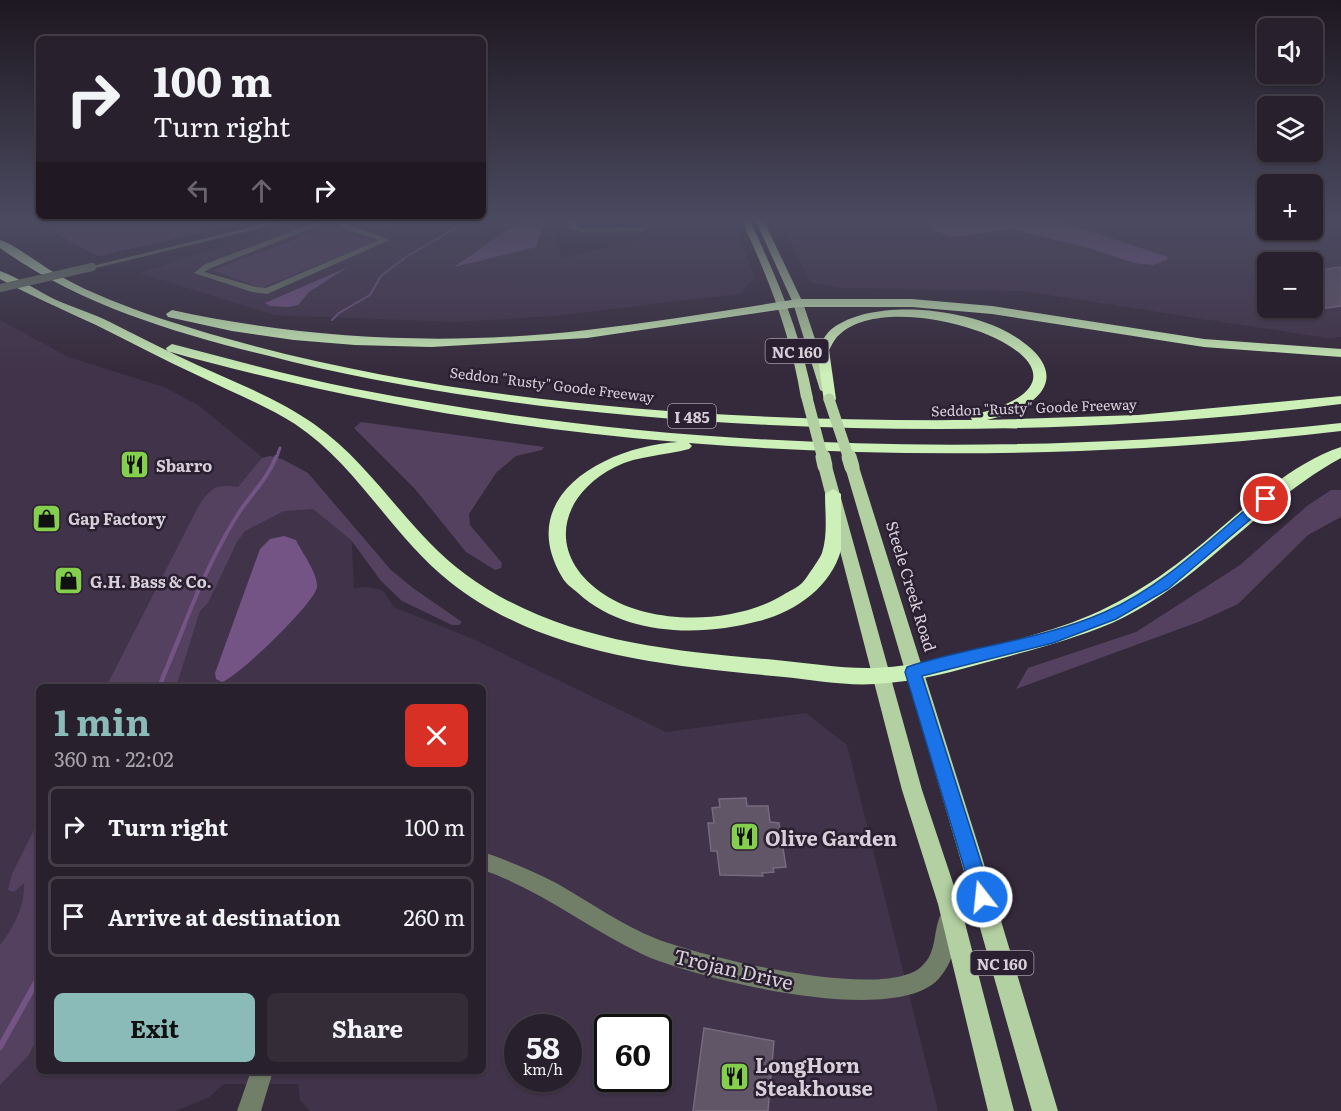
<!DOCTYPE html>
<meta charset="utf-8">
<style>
:root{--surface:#28202c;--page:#342d38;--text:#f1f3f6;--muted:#a5a3a9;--line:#443e48;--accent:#8bbbb9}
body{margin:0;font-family:Literata,serif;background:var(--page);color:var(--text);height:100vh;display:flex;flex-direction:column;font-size:22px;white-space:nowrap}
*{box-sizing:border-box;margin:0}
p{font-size:20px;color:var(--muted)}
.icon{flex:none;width:33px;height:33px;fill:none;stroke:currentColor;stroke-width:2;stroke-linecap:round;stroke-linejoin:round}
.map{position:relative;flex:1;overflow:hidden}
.details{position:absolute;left:36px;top:684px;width:450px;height:390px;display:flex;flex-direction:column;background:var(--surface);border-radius:9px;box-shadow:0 2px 4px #0004,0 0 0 2px var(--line)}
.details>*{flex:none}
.banner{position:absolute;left:36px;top:36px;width:450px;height:183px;border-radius:9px;box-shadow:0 2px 4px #0004,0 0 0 2px var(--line);background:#28202c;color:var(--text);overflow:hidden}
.fabs{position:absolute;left:1257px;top:18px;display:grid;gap:12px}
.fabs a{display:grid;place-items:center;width:66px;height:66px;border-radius:9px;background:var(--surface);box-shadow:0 2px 4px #0004,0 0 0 2px var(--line);font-size:30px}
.speed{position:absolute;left:504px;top:1014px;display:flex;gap:12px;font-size:30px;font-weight:700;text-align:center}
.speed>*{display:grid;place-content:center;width:78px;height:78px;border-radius:50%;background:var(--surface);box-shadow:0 2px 4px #0004,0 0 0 2px var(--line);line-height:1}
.speed small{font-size:15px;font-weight:400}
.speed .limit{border:3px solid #111;border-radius:9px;background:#fff;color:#111}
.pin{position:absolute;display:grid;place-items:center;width:51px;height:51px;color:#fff;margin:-26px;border:3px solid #fff;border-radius:50%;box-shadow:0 2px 6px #0007}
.me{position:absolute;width:66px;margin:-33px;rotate:344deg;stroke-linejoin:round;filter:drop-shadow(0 0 4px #0008)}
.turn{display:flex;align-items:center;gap:21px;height:126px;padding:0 18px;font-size:27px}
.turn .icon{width:78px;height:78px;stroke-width:2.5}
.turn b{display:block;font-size:42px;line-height:51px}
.lanes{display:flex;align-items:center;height:57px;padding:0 18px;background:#0003;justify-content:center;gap:30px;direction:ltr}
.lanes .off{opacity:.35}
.round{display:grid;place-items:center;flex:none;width:63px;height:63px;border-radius:9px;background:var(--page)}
.overview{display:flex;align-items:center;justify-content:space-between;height:102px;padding:0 18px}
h1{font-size:36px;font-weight:700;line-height:45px;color:var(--accent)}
.cta{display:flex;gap:12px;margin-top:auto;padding:12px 18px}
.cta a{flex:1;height:69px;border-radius:9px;background:var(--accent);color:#111;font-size:24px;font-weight:700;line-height:69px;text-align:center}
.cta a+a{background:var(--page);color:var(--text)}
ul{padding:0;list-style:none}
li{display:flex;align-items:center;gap:18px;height:81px;margin:0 12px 9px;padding:0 6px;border:3px solid var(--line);border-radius:9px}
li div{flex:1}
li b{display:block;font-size:22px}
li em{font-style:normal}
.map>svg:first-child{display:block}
.built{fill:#413349;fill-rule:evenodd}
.green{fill:#54405f}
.water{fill:#735484}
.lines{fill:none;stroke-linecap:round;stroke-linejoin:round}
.stream-far4{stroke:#735484;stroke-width:2}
.stream-far3{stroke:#735484;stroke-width:3}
.stream-far2{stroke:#735484;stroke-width:4}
.stream-far1{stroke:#735484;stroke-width:4.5}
.stream{stroke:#735484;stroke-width:6}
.building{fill:#615568;stroke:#776a7e;stroke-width:1.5}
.minor{fill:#717f69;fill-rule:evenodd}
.major{fill:#b3d0a2;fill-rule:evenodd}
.highway{fill:#ccf0b8;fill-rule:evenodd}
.minor-bridge{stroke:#717f69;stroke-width:8}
.major-bridge-far1{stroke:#b3d0a2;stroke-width:11}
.major-bridge{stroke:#b3d0a2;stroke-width:15}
.route{fill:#1a73e8;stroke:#114b97;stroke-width:1.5}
.labels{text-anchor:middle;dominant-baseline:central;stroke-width:5;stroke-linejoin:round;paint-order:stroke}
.far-street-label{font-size:14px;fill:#d7d0db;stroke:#2b2031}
.shield{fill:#2b2031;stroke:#a39ba8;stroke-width:1.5}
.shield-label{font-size:15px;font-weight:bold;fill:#d7d0db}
.poi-label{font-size:16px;font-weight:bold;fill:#d7d0db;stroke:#2b2031;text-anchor:start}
.street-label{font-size:16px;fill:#d7d0db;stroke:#2b2031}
.near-poi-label{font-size:20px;font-weight:bold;fill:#d7d0db;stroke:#2b2031;text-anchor:start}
.near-street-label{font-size:20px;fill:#d7d0db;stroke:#2b2031}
</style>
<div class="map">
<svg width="1341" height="1111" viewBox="0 0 1341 1111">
<rect width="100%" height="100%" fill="#352a3b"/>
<path class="built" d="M308 219H552L562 258 649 237 644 219H732L755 278 739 294 554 316 456 322 274 315 139 273Z
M778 219H1267L1268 230H1312L1313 219H1328L1341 222V337L1327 338 1023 291 840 288 810 282ZM1268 262H1312V308H1268Z
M0 320 68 357 164 387 198 405 351 529 354 588 366 587 379 589 384 592 394 607 475 640 666 732 806 713 847 745 938 1111H310L300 1100 298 1084H224L208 1098 175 1111H0ZM39 687H483V1071H39ZM518 1028H568V1078H518ZM608 1028H658V1078H608Z"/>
<path class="green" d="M35 219H261L98 256 69 241Z
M329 227 377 241 261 288 213 270Z
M361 422 544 447 542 450 516 456 496 473 469 514 470 525 502 563 501 568 495 570 466 552 415 489 354 428Z
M270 456 282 459 308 473 391 570 413 588 462 622 459 625H452L402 601 381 581 351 540 313 509 284 511 245 531 237 542 208 603 200 611 176 687H106L198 507C212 487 214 484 238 487L262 458Z
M1331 490H1341V517L1308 535 1238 604 1201 621 1016 689 1028 668 1136 632 1240 565 1307 506Z
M39 820V1035L28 1056 0 1085V945C14 927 25 906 24 883L14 892 8 890 12 874Z"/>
<path class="water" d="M523 219H545L536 247 454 267Z
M926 219H1052L1168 257 1167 260 1153 265 1134 263 1089 248 1012 229 951 237 932 229Z
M348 267 309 292 298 305 288 307 270 306 265 303Z
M284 536 296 540C302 553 318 573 317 587 315 603 238 677 222 682L216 679 215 673 260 549 270 539Z"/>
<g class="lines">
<path class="stream-far4" d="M332 320 339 313 370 295 381 276 406 257 471 219"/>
<path class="stream-far3" d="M276 459 280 448"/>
<path class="stream-far2" d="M183 628C199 587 216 548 240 511 252 493 268 478 276 457"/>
<path class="stream-far1" d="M159 687 184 626"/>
<path class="stream" d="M0 1047 39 977"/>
</g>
<path class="building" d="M356 219H402L380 229 355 223Z
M1341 267V306L1312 310V271Z
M746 798 747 806H768L770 822 779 823 786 867 773 868 774 872 762 873 763 876 720 875 717 851H711L708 823H714L712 808 720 807 719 799Z
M704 1028 774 1041 768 1111H693Z"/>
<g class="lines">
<path class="minor" d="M285 219H298L92 269 88 267Z
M304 219H319L320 225 211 268 204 272 256 287 266 288 379 240 343 229 339 224 345 219H354L349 225 390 240 267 294 252 292 194 273 205 264 312 224Z
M568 219H576V226L582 228 643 227 647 229 643 231 581 232 569 229Z
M483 852C509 861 534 871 558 884 591 903 622 925 657 939 703 957 886 1002 922 966 937 952 933 933 940 916L947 913 954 916C962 934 953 961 941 976 901 1030 698 979 644 955 589 929 541 890 483 870Z
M251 1071H273L261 1111H237Z"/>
<path class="major" d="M741 219H749C777 277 801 335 813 398L811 401 807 402 801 398C791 335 768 277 741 219Z
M755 219H763L803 303 832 390 830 392 826 393 820 390 793 303Z
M825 462 832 466 922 790 960 904 1014 1111H988L938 904 902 790 818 466Z
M852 463 859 467 981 854 1058 1111H1032L959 854 845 467Z"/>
<path class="highway" d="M0 240C16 245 43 267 60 276 92 294 127 307 162 319 417 402 706 422 972 420L971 418 973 415C1146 372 898 277 839 335 835 338 832 345 829 350L836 399 834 402H824L817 350C821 343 826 333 833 328 876 297 971 309 1014 336 1075 374 1041 408 987 420L1138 415 1341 396V404C1151 428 961 434 770 425 610 417 450 399 293 362 190 337 87 310 0 248Z
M0 271C19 278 36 290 54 299 72 307 92 313 110 322 132 333 155 345 178 356 223 378 273 395 314 424 373 465 408 532 465 574 556 641 668 651 776 660 809 663 842 669 875 668 935 665 996 646 1053 629 1105 613 1150 586 1192 552 1236 517 1286 465 1341 447V458C1258 503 1199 584 1112 623 1074 639 1035 649 995 660 956 671 916 682 875 684 845 686 814 680 784 677 669 666 544 656 450 582 392 536 357 465 295 424 265 405 231 392 199 376 164 360 131 342 96 325 64 310 31 296 0 279Z
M798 299H912L992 306 1204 339 1341 349V357L1204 347 992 314 912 307H798L587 338 431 347 355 345 294 340 232 331 168 317 166 314 172 310C309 340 448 346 587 330 657 322 728 310 798 299Z
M172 344C233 360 294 377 356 389 680 452 1013 459 1341 423V431C1124 456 907 460 689 443L692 446 689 449C664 456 639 455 615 467 556 497 547 558 605 595 652 626 736 624 783 595 789 591 797 588 802 583 806 579 809 573 813 568 816 563 820 558 822 553 828 534 825 513 825 494L833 489 841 494V550C831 587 795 612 759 621 700 637 625 636 578 593 572 588 565 583 562 577 513 494 609 446 678 442 505 428 334 398 167 351L166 348Z"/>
<path class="minor-bridge" d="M0 288 92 267"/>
<path class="major-bridge-far1" d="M807 398 823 459
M829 399 849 459"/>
<path class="major-bridge" d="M823 457 825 466
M849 457 852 467"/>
</g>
<linearGradient id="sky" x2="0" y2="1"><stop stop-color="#1d1720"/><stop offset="0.59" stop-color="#4b4a60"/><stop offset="1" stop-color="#4b4a60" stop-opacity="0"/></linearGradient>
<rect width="1341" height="374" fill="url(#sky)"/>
<path class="route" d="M1266 495 1271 496 1272 499 1271 502 1168 589 1116 619 1053 643 922 676 992 897 990 904 982 907 975 904 905 672 907 667C972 646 1042 640 1105 612 1164 586 1212 537 1262 496Z"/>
<defs>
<symbol id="restaurant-square" viewBox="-11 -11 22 22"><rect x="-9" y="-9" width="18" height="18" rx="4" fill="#84cf4d" stroke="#2b2031"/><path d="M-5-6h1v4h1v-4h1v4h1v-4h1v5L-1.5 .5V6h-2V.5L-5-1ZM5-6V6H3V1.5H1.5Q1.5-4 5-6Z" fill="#111"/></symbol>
<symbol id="shop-square" viewBox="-11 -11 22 22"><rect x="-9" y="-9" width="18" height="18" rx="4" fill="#84cf4d" stroke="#2b2031"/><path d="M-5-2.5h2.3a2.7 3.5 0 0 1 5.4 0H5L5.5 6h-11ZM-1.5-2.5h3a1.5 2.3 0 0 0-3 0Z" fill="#111"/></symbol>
</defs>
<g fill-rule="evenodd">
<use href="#restaurant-square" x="118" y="448" width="33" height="33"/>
<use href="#shop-square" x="30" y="502" width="33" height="33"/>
<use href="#shop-square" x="52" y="564" width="33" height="33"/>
<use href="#restaurant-square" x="728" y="820" width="33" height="33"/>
<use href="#restaurant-square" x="718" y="1060" width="33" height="33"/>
</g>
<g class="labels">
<g class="far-street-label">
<text transform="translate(552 384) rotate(7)">Seddon "Rusty" Goode Freeway</text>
<text transform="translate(1034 407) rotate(-2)">Seddon "Rusty" Goode Freeway</text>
</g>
<g class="shield">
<rect x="765.5" y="339" width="63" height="24" rx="4.5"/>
<rect x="668" y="404" width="48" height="24" rx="4.5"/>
<rect x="970.5" y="951" width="63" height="24" rx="4.5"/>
</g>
<g class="shield-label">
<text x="797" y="351">NC 160</text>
<text x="692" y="416">I 485</text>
<text x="1002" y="963">NC 160</text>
</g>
<g class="poi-label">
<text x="156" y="465">Sbarro</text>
<text x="68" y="518">Gap Factory</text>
<text x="90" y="581">G.H. Bass &amp; Co.</text>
</g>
<g class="street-label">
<text transform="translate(912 586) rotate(73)">Steele Creek Road</text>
</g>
<g class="near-poi-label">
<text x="765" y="837">Olive Garden</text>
<text x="755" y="1064">LongHorn<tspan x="755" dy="23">Steakhouse</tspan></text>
</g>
<g class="near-street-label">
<text transform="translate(734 968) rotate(13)">Trojan Drive</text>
</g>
</g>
</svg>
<div class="fabs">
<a><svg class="icon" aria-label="sound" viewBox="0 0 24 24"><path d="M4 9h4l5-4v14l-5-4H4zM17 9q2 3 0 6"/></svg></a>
<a><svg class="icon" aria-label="layers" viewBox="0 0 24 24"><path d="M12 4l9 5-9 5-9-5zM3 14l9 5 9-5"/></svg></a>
<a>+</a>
<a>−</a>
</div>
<div class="speed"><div>58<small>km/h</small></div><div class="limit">60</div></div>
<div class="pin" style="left:1266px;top:499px;background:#d93025"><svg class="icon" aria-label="arrive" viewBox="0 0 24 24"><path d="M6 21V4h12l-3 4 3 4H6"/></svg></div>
<svg class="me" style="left:982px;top:897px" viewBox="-20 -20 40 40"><circle r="17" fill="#1a73e8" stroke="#fff" stroke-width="3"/><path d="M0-11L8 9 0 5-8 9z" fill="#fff"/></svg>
<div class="banner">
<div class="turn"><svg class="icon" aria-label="right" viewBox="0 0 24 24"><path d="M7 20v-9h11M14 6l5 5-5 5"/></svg><div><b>100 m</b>Turn right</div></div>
<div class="lanes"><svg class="icon off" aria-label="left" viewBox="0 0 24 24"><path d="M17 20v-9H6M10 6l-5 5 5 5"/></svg><svg class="icon off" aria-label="ahead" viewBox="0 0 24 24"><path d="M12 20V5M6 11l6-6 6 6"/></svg><svg class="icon" aria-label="right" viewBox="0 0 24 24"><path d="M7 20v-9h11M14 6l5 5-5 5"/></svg></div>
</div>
<section class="details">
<div class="overview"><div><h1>1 min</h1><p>360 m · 22:02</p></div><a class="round" style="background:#d93025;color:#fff"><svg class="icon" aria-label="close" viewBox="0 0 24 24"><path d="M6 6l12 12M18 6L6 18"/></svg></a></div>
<ul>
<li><svg class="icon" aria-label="right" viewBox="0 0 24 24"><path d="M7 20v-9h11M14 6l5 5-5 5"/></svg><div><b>Turn right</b></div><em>100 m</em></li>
<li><svg class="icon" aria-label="arrive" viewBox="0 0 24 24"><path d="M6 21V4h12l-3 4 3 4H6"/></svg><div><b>Arrive at destination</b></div><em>260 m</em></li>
</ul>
<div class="cta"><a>Exit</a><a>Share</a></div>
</section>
</div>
